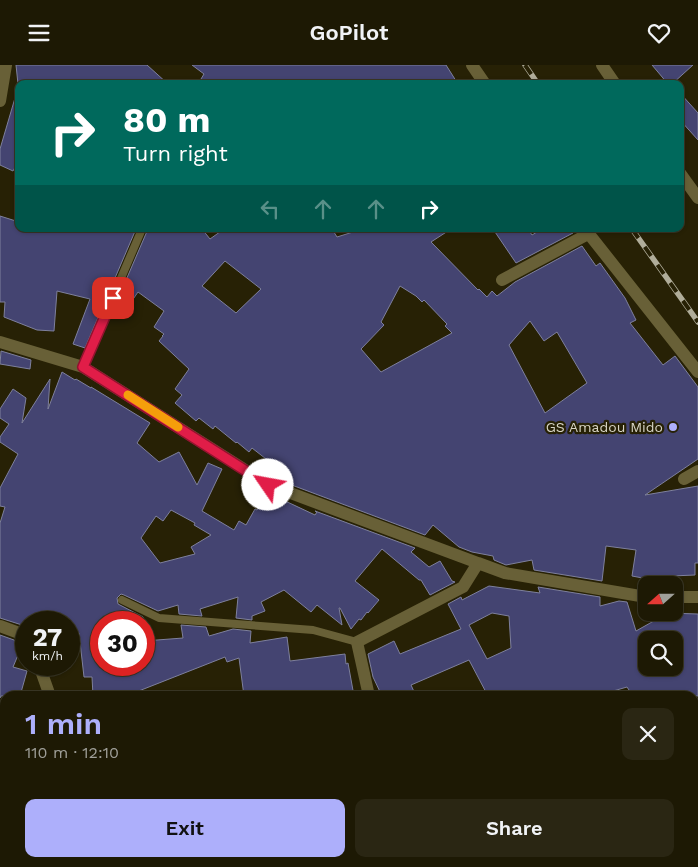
<!DOCTYPE html>
<meta charset="utf-8">
<style>
:root{--surface:#1d1904;--page:#2a2613;--text:#f1f3f6;--muted:#a0a09a;--line:#3b3826;--accent:#adaffb}
body{margin:0;font-family:"Work Sans",sans-serif;background:var(--page);color:var(--text);height:100vh;display:flex;flex-direction:column;font-size:19px;white-space:nowrap}
*{box-sizing:border-box;margin:0}
p{font-size:16px;color:var(--muted)}
.icon{flex:none;width:28px;height:28px;fill:none;stroke:currentColor;stroke-width:2;stroke-linecap:round;stroke-linejoin:round}
.map{position:relative;flex:1;overflow:hidden}
.side{position:absolute;left:0px;top:626px;width:699px;height:176px;display:flex;flex-direction:column;background:var(--surface);border-radius:15px 15px 0 0;box-shadow:0 1px 4px #0004,0 0 0 1px var(--line)}
.side>*{flex:none}
.top-card{position:absolute;left:15px;top:15px;width:669px;height:152px;border-radius:10px;box-shadow:0 1px 4px #0004,0 0 0 1px var(--line);background:#00695c;color:#fff;overflow:hidden}
.needle{width:32px;rotate:249deg}
.fabs{position:absolute;left:638px;top:511px;display:grid;gap:10px}
.fabs a{display:grid;place-items:center;width:45px;height:45px;border-radius:10px;background:var(--surface);box-shadow:0 1px 4px #0004,0 0 0 1px var(--line);font-size:25px}
.speed{position:absolute;left:15px;top:546px;display:flex;gap:10px;font-size:25px;font-weight:700;text-align:center}
.speed>*{display:grid;place-content:center;width:65px;height:65px;border-radius:50%;background:var(--surface);box-shadow:0 1px 4px #0004,0 0 0 1px var(--line);line-height:1}
.speed small{font-size:12px;font-weight:400}
.speed .limit{border:8px solid #d22;background:#fff;color:#111}
.pin{position:absolute;display:grid;place-items:center;width:42px;height:42px;color:#fff;margin:-21px;border-radius:10px;box-shadow:0 2px 8px #0006}
.me{position:absolute;width:55px;margin:-28px;rotate:303deg;stroke-linejoin:round;filter:drop-shadow(0 0 4px #0008)}
.turn{display:flex;align-items:center;gap:18px;height:105px;padding:0 25px;font-size:22px}
.turn .icon{width:65px;height:65px;stroke-width:2.5}
.turn b{display:block;font-size:35px;line-height:42px}
.lanes{display:flex;align-items:center;height:48px;padding:0 25px;background:#0003;justify-content:center;gap:25px;direction:ltr}
.lanes .off{opacity:.35}
.round{display:grid;place-items:center;flex:none;width:52px;height:52px;border-radius:10px;background:var(--page)}
.overview{display:flex;align-items:center;justify-content:space-between;height:85px;padding:0 25px}
h1{font-size:30px;font-weight:600;line-height:38px;color:var(--accent)}
.primary-button{display:flex;gap:10px;margin-top:auto;padding:10px 25px}
.primary-button a{flex:1;height:58px;border-radius:10px;background:var(--accent);color:#111;font-size:20px;font-weight:600;line-height:58px;text-align:center}
.primary-button a+a{background:var(--page);color:var(--text)}
header{display:flex;justify-content:space-between;align-items:center;height:65px;padding:0 25px;background:var(--surface);font-size:22px;font-weight:600}
.map>svg:first-child{display:block}
.building{fill:#444471;stroke:#7e809d;fill-rule:evenodd}
.lines{fill:none;stroke-linecap:round;stroke-linejoin:round}
.service{stroke:#686037;stroke-width:8}
.minor{stroke:#686037;stroke-width:12}
.rail-casing{stroke:#b0ad9a;stroke-width:5.5}
.rail{stroke:#272105;stroke-width:4;stroke-dasharray:11;stroke-linecap:butt}
.route-casing{stroke:#92132f;stroke-width:12}
.route{stroke:#e11d48;stroke-width:9}
.slow{stroke:#f59e0b;stroke-width:9}
.poi-dot{fill:#adaffb;stroke:#272105;stroke-width:2}
.labels{text-anchor:middle;dominant-baseline:central;stroke-width:4.5;stroke-linejoin:round;paint-order:stroke}
.poi-label{font-size:14px;fill:#d8d5c5;stroke:#272105;text-anchor:end}
</style>
<header><svg class="icon" aria-label="menu" viewBox="0 0 24 24"><path d="M4 6h16M4 12h16M4 18h16"/></svg>GoPilot<svg class="icon" aria-label="heart" viewBox="0 0 24 24"><path d="M12 20l-8-8c-3-5 5-10 8-4 3-6 11-1 8 4z"/></svg></header>
<div class="map">
<svg width="698" height="802" viewBox="0 0 698 802">
<rect width="100%" height="100%" fill="#272105"/>
<path class="building" d="M16 0H147L168 19H18Z
M192 0H446L458 19H198L204 9Z
M652 0H693L672 19H668Z
M680 28 698 48V75L680 55Z
M15 33 19 34V95L13 106 0 100V84Z
M0 151 19 157V164H136L85 283 73 279 90 234 57 226 54 266 37 265 4 252 5 237H0Z
M148 164H202L210 174 224 164H332L337 172 353 167 355 164H451L431 177 478 225 479 224 487 232 492 226 497 231 515 217 582 181 596 201 600 198 625 233 636 255 630 258 663 300 675 291 698 322V394L645 430 698 421V498H695V510L648 512V514L632 511 636 485 606 481 602 516 534 505 532 495 506 500 494 495 493 491 472 487 459 482 433 460 425 470 289 419 292 414 283 409 284 408 252 383 249 387 237 377 236 378 215 361 213 364 199 353 196 356 175 338 182 330 175 324 189 304 159 276 163 271H162L164 269 154 262 164 246 138 227 123 249 114 243ZM225 196 261 224 236 248 202 221ZM400 221 416 231 422 237 424 235 447 259 445 261 452 268 381 307 361 284 384 260 381 257ZM530 256 544 276 557 267 587 318 545 348 509 280Z
M493 164H528L532 170 542 164H571L573 168 516 198Z
M1 286 31 295 30 304 0 299Z
M62 307 75 315 76 314 91 323V322L150 358 137 378 159 397 179 387 197 420 208 398 222 404 202 446 234 465 239 456 246 460 255 444 257 445 265 430 279 438 281 434 315 450 317 447 315 446 415 483 411 487 429 502 440 496 452 516 455 517 430 530 421 515H419L382 484 355 516 379 535 368 548 367 547 361 555 359 554 351 564 340 543H339L342 560 317 540 311 547 284 525 261 537 265 546 252 551V555L236 553 238 532 200 544 202 551 179 549 178 540 158 546 124 530 121 529 117 533 118 539 143 552 144 558H101V600H144V576L183 573 181 560 206 562 209 571 233 564 251 566 250 578 287 572 290 596 345 589 346 599 348 598 354 631H244L239 593 227 597 225 592 126 631H93L92 612H84L79 568H69V558H26V564L22 560 0 553V458L5 442 0 441V423L18 389 0 377V372L9 359 0 353V344L13 324 26 333 22 358 50 314 48 344ZM171 445 195 458 194 460 211 470 191 482 195 489 160 498 141 473 156 451 163 456Z
M489 521 540 528 538 522 600 532V541L619 536 627 537 636 566 668 548 698 549V631H633L627 622 596 631H488L469 595 411 620 416 631H382L373 612 368 589 394 576 400 589 461 564 448 539 461 532 462 535ZM492 548 509 551 511 583 487 594 469 560ZM646 575H674V602H646Z
M0 570 14 575 21 583 13 602 27 606 20 631H1L0 633Z"/>
<g class="lines">
<path class="service" d="M83 302 142 164
M122 535 159 553 313 565 357 577
M484 798 488 802"/>
<path class="minor" d="M472 0 485 19
M602 0 615 19
M0 36 6 0
M680 108 698 133
M585 164 698 307
M502 215 588 169
M0 277 83 302 269 420 478 498
M684 414 698 406
M674 532H698
M0 561 19 568 26 577
M39 600 50 631
M369 631 357 577 463 522 478 498 505 508 646 532
M694 656 698 654
M154 798 159 802
M218 802 223 798
M352 802 355 798"/>
<defs>
<path id="rail" d="M525 0 538 19
M632 164 698 257"/>
</defs>
<use href="#rail" class="rail-casing"/>
<use href="#rail" class="rail"/>
</g>
<g class="lines">
<defs>
<path id="route" d="M113 233 83 302 268 420"/>
</defs>
<use href="#route" class="route-casing"/>
<use href="#route" class="route"/>
<path class="slow" d="M128 330 178 362"/>
</g>
<circle class="poi-dot" cx="673" cy="362" r="5"/>
<g class="labels">
<g class="poi-label">
<text x="663" y="362">GS Amadou Mido</text>
</g>
</g>
</svg>
<div class="fabs">
<a><svg class="needle" viewBox="-14 -14 28 28"><path d="M0-13l5 13h-10z" fill="#e53935"/><path d="M0 13l5-13h-10z" fill="#a0a09a"/></svg></a>
<a><svg class="icon" aria-label="search" viewBox="0 0 24 24"><circle cx="10" cy="10" r="6"/><path d="M15 15l6 6"/></svg></a>
</div>
<div class="speed"><div>27<small>km/h</small></div><div class="limit">30</div></div>
<div class="pin" style="left:113px;top:233px;background:#d93025"><svg class="icon" aria-label="arrive" viewBox="0 0 24 24"><path d="M6 21V4h12l-3 4 3 4H6"/></svg></div>
<svg class="me" style="left:268px;top:420px" viewBox="-20 -20 40 40"><circle r="19" fill="#fff"/><path d="M0-13L10 11 0 6-10 11z" fill="#e11d48"/></svg>
<div class="top-card">
<div class="turn"><svg class="icon" aria-label="right" viewBox="0 0 24 24"><path d="M7 20v-9h11M14 6l5 5-5 5"/></svg><div><b>80 m</b>Turn right</div></div>
<div class="lanes"><svg class="icon off" aria-label="left" viewBox="0 0 24 24"><path d="M17 20v-9H6M10 6l-5 5 5 5"/></svg><svg class="icon off" aria-label="ahead" viewBox="0 0 24 24"><path d="M12 20V5M6 11l6-6 6 6"/></svg><svg class="icon off" aria-label="ahead" viewBox="0 0 24 24"><path d="M12 20V5M6 11l6-6 6 6"/></svg><svg class="icon" aria-label="right" viewBox="0 0 24 24"><path d="M7 20v-9h11M14 6l5 5-5 5"/></svg></div>
</div>
<section class="side">
<div class="overview"><div><h1>1 min</h1><p>110 m · 12:10</p></div><a class="round"><svg class="icon" aria-label="close" viewBox="0 0 24 24"><path d="M6 6l12 12M18 6L6 18"/></svg></a></div>
<div class="primary-button"><a>Exit</a><a>Share</a></div>
</section>
</div>
